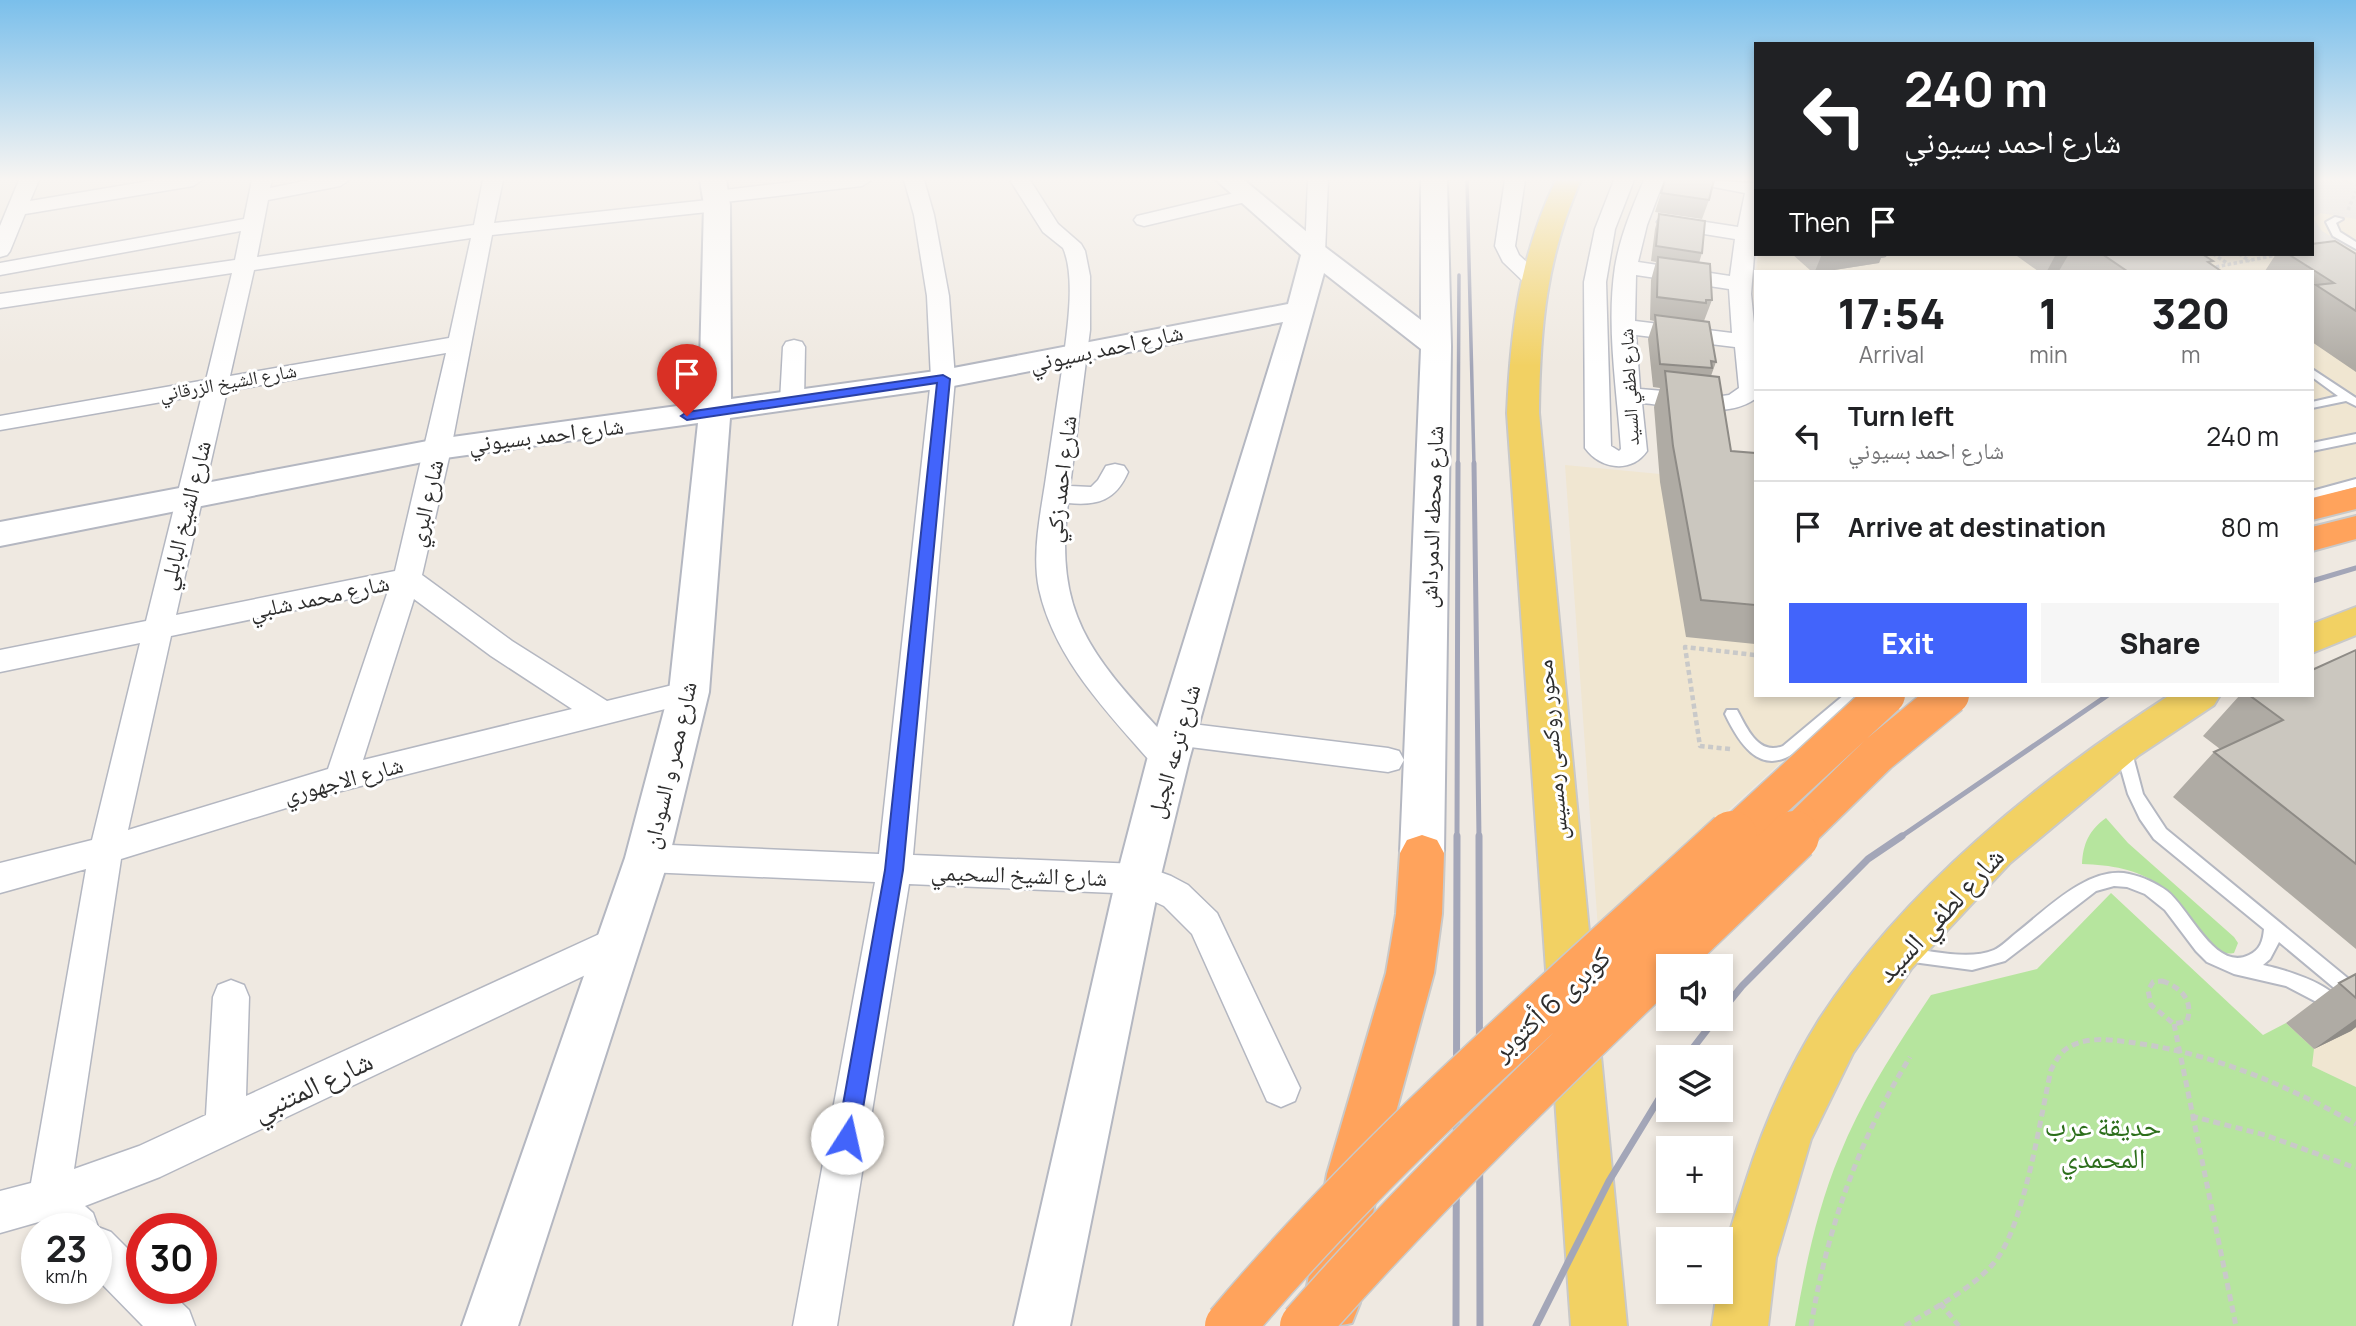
<!DOCTYPE html>
<meta charset="utf-8">
<style>
:root{--surface:#fff;--page:#f6f6f6;--text:#202124;--muted:#757577;--line:#e0e0e0;--accent:#4264fb}
body{margin:0;font-family:Manrope,"Noto Naskh Arabic",sans-serif;background:var(--page);color:var(--text);height:100vh;display:flex;flex-direction:column;font-size:26px;white-space:nowrap}
*{box-sizing:border-box;margin:0}
p{font-size:23px;color:var(--muted)}
.icon{flex:none;width:38px;height:38px;fill:none;stroke:currentColor;stroke-width:2;stroke-linecap:round;stroke-linejoin:round}
.map{position:relative;flex:1;overflow:hidden}
.drawer{position:absolute;left:1754px;top:270px;width:560px;height:427px;display:flex;flex-direction:column;background:var(--surface);border-radius:0px;box-shadow:0 4px 10px #0003}
.drawer>*{flex:none}
.guide{position:absolute;left:1754px;top:42px;width:560px;height:214px;border-radius:0px;box-shadow:0 4px 10px #0003;background:#202124;color:#fff;overflow:hidden}
.fabs{position:absolute;left:1656px;top:954px;display:grid;gap:14px}
.fabs a{display:grid;place-items:center;width:77px;height:77px;border-radius:0px;background:var(--surface);box-shadow:0 4px 10px #0003;font-size:35px}
.speed{position:absolute;left:21px;top:1213px;display:flex;gap:14px;font-size:35px;font-weight:700;text-align:center}
.speed>*{display:grid;place-content:center;width:91px;height:91px;border-radius:50%;background:var(--surface);box-shadow:0 4px 10px #0003;line-height:1}
.speed small{font-size:18px;font-weight:400}
.speed .limit{border:10px solid #d22;background:#fff;color:#111}
.pin{position:absolute;display:grid;place-items:center;width:60px;height:60px;color:#fff;margin:-72px -30px;border-radius:50% 50% 50% 0;rotate:-45deg;box-shadow:0 0 7px #0007}
.pin .icon{rotate:45deg}
.me{position:absolute;width:77px;margin:-38px;rotate:10deg;stroke-linejoin:round;filter:drop-shadow(0 0 5px #0008)}
.turn{display:flex;align-items:center;gap:24px;height:147px;padding:0 35px;font-size:32px}
.turn .icon{width:91px;height:91px;stroke-width:2.5}
.turn b{display:block;font-size:49px;line-height:60px}
.then{display:flex;align-items:center;height:66px;padding:0 35px;background:#0003;gap:14px;font-size:26px}
.eta{display:flex;justify-content:space-evenly;align-items:center;height:119px;text-align:center}
.eta b{font-size:42px;font-weight:800;line-height:49px}
.button{display:flex;gap:14px;margin-top:auto;padding:14px 35px}
.button a{flex:1;height:80px;border-radius:0px;background:var(--accent);color:#fff;font-size:28px;font-weight:800;line-height:80px;text-align:center}
.button a+a{background:var(--page);color:var(--text)}
ul{padding:0;list-style:none}
li{display:flex;align-items:center;gap:21px;height:91px;padding:0 35px;border-top:2px solid var(--line)}
li div{flex:1}
li b{display:block;font-size:26px}
li em{font-style:normal}
.map>svg:first-child{display:block}
.education{fill:#f0e6d1}
.green{fill:#b6e59e}
.plaza{fill:#dfdcd8}
.lines{fill:none;stroke-linecap:round;stroke-linejoin:round}
.lane-casing{stroke:#b4b7c1;stroke-width:4}
.street-casing{stroke:#b4b7c1;stroke-width:3}
.secondary-casing{stroke:#b4b7c1;stroke-width:4}
.primary-casing{stroke:#c9c9c9;stroke-width:4}
.highway-casing{stroke:#c9c9c9;stroke-width:4}
.path-far2{stroke:#c9c9c9;stroke-width:3.5;stroke-dasharray:3.5 2.5;stroke-linecap:butt}
.path-far1{stroke:#c9c9c9;stroke-width:4.5;stroke-dasharray:5 3.5;stroke-linecap:butt}
.path{stroke:#c9c9c9;stroke-width:5;stroke-dasharray:7 4.5;stroke-linecap:butt}
.lane{fill:#fff;fill-rule:evenodd}
.street{fill:#fff;fill-rule:evenodd}
.secondary{fill:#fff;fill-rule:evenodd}
.primary{fill:#f2d163;fill-rule:evenodd}
.highway{fill:#ffa35c;fill-rule:evenodd}
.rail-far2{stroke:#a3a6b8;stroke-width:3.5}
.rail-far1{stroke:#a3a6b8;stroke-width:5}
.rail{stroke:#a3a6b8;stroke-width:7}
.highway-bridge-far1-casing{stroke:#c9c9c9;stroke-width:41;stroke-linecap:butt}
.highway-bridge-casing{stroke:#c9c9c9;stroke-width:53;stroke-linecap:butt}
.highway-bridge-far1{stroke:#ffa35c;stroke-width:38}
.highway-bridge{stroke:#ffa35c;stroke-width:50}
.wall{fill:#afaba4}
.shaded-wall{fill:#8e8b86}
.building{fill:#cbc7bf;stroke:#8e8b86;stroke-width:2}
.route{fill:#4264fb;stroke:#2b41a3;stroke-width:2}
.labels{text-anchor:middle;dominant-baseline:central;stroke-width:6;stroke-linejoin:round;paint-order:stroke}
.far-street-label{font-size:19px;fill:#2e2e2e;stroke:#fff}
.street-label{font-size:23px;fill:#2e2e2e;stroke:#fff}
.near-street-label{font-size:28px;fill:#2e2e2e;stroke:#fff}
.near-park-label{font-size:28px;fill:#2c6e1b;stroke:#fff}
</style>
<div class="map">
<svg width="2356" height="1326" viewBox="0 0 2356 1326">
<rect width="100%" height="100%" fill="#efe9e1"/>
<path class="education" d="M2312 180H2356V488L2312 500V271H1756L1758 254H2312Z
M1565 465 1755 483V695H1855L1598 929Z
M2356 989V1087L2312 1066V1057L2286 1023Z"/>
<path class="green" d="M2106 818 2128 843 2234 937 2238 943 2234 953C2209 958 2200 930 2188 913 2181 903 2171 893 2161 886 2137 869 2111 865 2082 864 2083 844 2089 830 2106 818Z
M2111 893 2263 1035 2286 1023 2314 1049 2312 1066 2356 1087V1326H1795C1805 1267 1817 1209 1840 1154 1863 1097 1897 1046 1931 995L2037 969Z"/>
<path class="plaza" d="M2312 180H2356V219L2320 213 2313 218 2322 231 2356 252V289L2312 254Z"/>
<g class="lines">
<defs>
<path id="lane" d="M2335 217 2343 219 2336 223 2340 232 2356 242V249L2333 236 2326 222Z
M2312 369 2356 398V406L2346 401 2312 408V402L2338 396 2312 377Z
M2356 434V442L2312 451V443Z
M2356 479V487L2312 499V491Z
M1844 695H1860C1851 709 1832 721 1819 732 1811 739 1803 747 1794 753 1759 777 1738 741 1725 714L1727 710H1737C1747 728 1758 756 1783 746Z
M2125 743 2130 745 2143 794 2166 829 2356 985V997L2351 999 2345 997 2279 942 2270 959 2263 965C2282 969 2330 983 2339 1001L2336 1007 2330 1009 2286 986 2234 974 2207 962 2196 951 2165 910 2145 894 2127 887 2114 886 2096 891 2005 961 1972 970 1898 960 1896 955 1898 950 1904 948C1931 950 1968 961 1994 950 2001 947 2009 939 2015 934 2045 911 2088 865 2129 874 2143 877 2156 883 2167 891 2190 909 2215 972 2249 955 2260 950 2263 941 2264 929L2154 839 2140 819 2128 794 2119 762 2118 749 2120 745Z"/>
<path id="street" d="M19 180H39L30 201 155 180H202L193 186 25 214 10 251 7 255 0 257V226Z
M252 180H272L270 188 309 180H349L340 186 268 200 257 257 474 225 483 180H503L494 223 708 200 706 197 709 193 716 191 809 180H871L862 186 725 202 727 205 724 209 717 211 492 235 451 449 422 575 512 641 607 701 689 681 700 684 704 692 700 700 689 703 341 791 121 859 74 1169 139 1146 206 1115 213 997 218 985 231 980 244 985 249 997 246 1096 606 931 619 926 632 931 637 942 632 953 160 1177 85 1206 93 1213 98 1227 111 1232 142 1263V1288H166L189 1310 195 1326H143L96 1278V1228H49L42 1221 0 1233V1191L31 1183 86 869 0 893V863L92 840 140 643 0 672V650L146 621 202 395 0 430V416L206 380 232 273 0 308V294L235 260 241 231 0 275V263L244 219ZM471 238 449 338 230 376 254 270ZM446 353 395 571 176 615 227 391ZM388 591 328 769 128 830 171 636ZM414 599 491 656 572 709 363 760Z
M904 180H924L934 215 949 296 955 379 913 855 1138 864 1171 876 1188 885 1217 913 1300 1088 1295 1101 1281 1107 1267 1101 1192 934 1164 906 1138 894 909 884 837 1326H793L875 882 647 872 635 868 630 858 635 848 647 844 879 854 931 379 927 296 914 215Z
M1010 180H1030L1058 224 1081 244 1085 251 1090 276V330L1070 486 1091 487 1098 480 1106 466 1115 464 1124 466 1128 472C1116 500 1098 506 1068 503 1054 613 1091 655 1162 732L1165 726 1176 722 1388 748 1399 751 1404 760 1399 769 1388 772 1174 745 1184 760 1179 769 1168 772 1157 769C1110 715 1055 661 1039 589 1032 555 1040 516 1045 484 1051 444 1057 403 1063 363 1067 331 1076 277 1063 248L1043 232Z
M1308 180H1328L1325 253 1322 257H1308L1305 253Z
M1505 180H1525L1515 246 1519 255 1544 278 1541 283H1525L1503 262 1495 246Z
M1614 180H1634L1615 229 1606 282 1611 446 1619 451 1621 449C1617 390 1606 326 1615 267 1620 237 1632 208 1644 180H1664L1647 225 1638 262 1730 276 1735 239 1667 228 1660 226 1657 222 1660 218 1667 216 1738 227 1745 193 1698 184 1696 180 1755 183V243L1751 294 1755 333V399C1725 420 1677 406 1642 403L1647 451C1631 474 1600 469 1585 448L1584 282 1595 229ZM1636 275 1729 289 1732 333 1635 321ZM1636 335 1735 347 1739 388 1729 395 1722 396 1640 389Z
M1247 190 1254 192 1257 196 1254 200 1144 226 1137 224 1134 220 1137 216Z
M794 340 802 342 805 347 804 401 801 406 792 408 783 406 780 401 783 347 786 342Z"/>
<path id="secondary" d="M700 180H726L730 205 731 399 943 370 1288 304 1301 255 1216 180H1244L1325 247 1421 320V180H1447L1451 346 1444 853 1437 866 1422 871 1407 866 1400 853 1421 349 1324 273 1189 760 1160 879 1070 1326H1014L1116 879 1147 760 1283 322 943 388 730 418 709 692 669 858 518 1326H462L625 858 669 692 698 423 438 459 0 546V522L438 439 699 403 704 205Z"/>
<path id="primary" d="M1556 180H1581C1546 258 1540 328 1539 413L1627 1326H1571L1507 413C1511 328 1519 258 1556 180Z
M2356 607V635L2312 653V624Z
M2170 695H2220L2214 705 2139 755 2010 863 1911 969 1853 1053 1811 1139 1776 1258 1768 1326H1712L1717 1292H1720C1720 1253 1734 1220 1745 1184 1763 1127 1787 1071 1819 1020 1903 890 2041 778 2170 695Z"/>
<path id="highway" d="M2356 487V509L2312 520V498Z
M2356 516V539L2312 551V527Z
M1422 835 1437 840 1444 853 1442 914 1434 973 1379 1174 1360 1303 1352 1323C1340 1326 1324 1326 1312 1323L1304 1303 1327 1174 1386 973 1396 914 1400 853 1407 840Z"/>
</defs>
<use href="#lane" class="lane-casing"/>
<use href="#street" class="street-casing"/>
<use href="#secondary" class="secondary-casing"/>
<use href="#primary" class="primary-casing"/>
<use href="#highway" class="highway-casing"/>
<path class="path-far2" d="M2344 180 2356 185
M2348 210 2356 191
M1975 254H1980
M2213 254 2230 265
M2239 254 2250 261
M2210 268 2282 254"/>
<path class="path-far1" d="M1730 749 1700 746 1685 647 1755 655"/>
<path class="path" d="M2162 981C2181 987 2194 1001 2187 1021L2174 1024 2151 1005 2148 990 2153 982Z
M2174 1024 2236 1326
M2191 1116 2265 1135 2356 1168
M1940 1303 1959 1326
M1811 1326C1827 1229 1858 1141 1910 1057
M1905 1326C1935 1307 1969 1291 1993 1264 2024 1229 2040 1119 2051 1070 2056 1060 2061 1051 2071 1046 2090 1036 2115 1040 2135 1043 2215 1054 2286 1085 2356 1124"/>
<use href="#lane" class="lane"/>
<use href="#street" class="street"/>
<use href="#secondary" class="secondary"/>
<use href="#primary" class="primary"/>
<use href="#highway" class="highway"/>
<path class="rail-far2" d="M1467 180 1474 465
M1458 465 1459 275"/>
<path class="rail-far1" d="M1474 463 1479 838
M2312 581 2356 568
M1457 838 1458 463
M1899 838 2108 695"/>
<path class="rail" d="M1479 836 1480 1326
M1720 1013 1742 986 1868 859 1902 836
M1686 1057 1716 1018
M1456 1326 1457 836
M1536 1326 1609 1181 1668 1084"/>
<defs>
<path id="highway-bridge-far1" d="M1731 838 1886 695
M1792 838 1878 754 1950 695"/>
<path id="highway-bridge" d="M1230 1326C1381 1147 1560 994 1732 836
M1305 1326C1457 1153 1628 997 1794 836"/>
</defs>
<use href="#highway-bridge-far1" class="highway-bridge-far1-casing"/>
<use href="#highway-bridge" class="highway-bridge-casing"/>
<use href="#highway-bridge-far1" class="highway-bridge-far1"/>
<use href="#highway-bridge" class="highway-bridge"/>
</g>
<path class="wall" d="M1661 193 1709 200 1702 219 1655 212Z
M1659 214 1702 253 1699 263 1712 300 1704 321 1716 362 1711 376 1731 451 1755 453V644L1686 637 1660 482 1654 407 1660 388 1653 387 1648 339 1654 321 1650 320 1651 280 1656 262 1651 261 1655 229Z
M1792 254H1887L1886 257 1881 258 1879 263 1828 271H1811Z
M2018 254H2202L2211 264 2221 271H2038L2017 256Z
M2276 254H2356V372L2312 342V271H2265Z
M2356 650V949L2173 797 2214 752 2220 749 2203 736 2240 695H2312Z
M2356 974V1027L2351 1031 2314 1049 2286 1023 2339 983Z"/>
<path class="shaded-wall" d="M1822 254H1887L1886 257 1881 258 1879 263 1828 271H1815Z
M2056 254H2069L2059 271H2047Z
M2356 1019V1027L2351 1031 2314 1049Z"/>
<path class="building" d="M1665 180H1714L1709 200 1661 193Z
M1659 214 1705 221 1702 253 1656 246Z
M2335 241 2356 254V311L2316 285 2334 283 2288 254H2312V244Z
M2102 254H2202L2213 261 2208 262 2221 271H2127Z
M1658 257 1710 264 1712 300H1706V303L1657 297Z
M1655 315 1709 322 1716 362 1711 361 1712 368 1660 364Z
M1665 371 1719 377 1731 451 1755 453V605L1701 600 1673 446Z
M2356 650V864L2214 752 2283 720 2249 695H2312V670Z
M2356 974V998L2339 983Z"/>
<linearGradient id="sky" x2="0" y2="1"><stop stop-color="#7abfeb"/><stop offset="0.49" stop-color="#f8f5f2"/><stop offset="1" stop-color="#f8f5f2" stop-opacity="0"/></linearGradient>
<rect width="2356" height="366" fill="url(#sky)"/>
<path class="route" d="M943 375 950 379 903 870 858 1138 855 1145 847 1149 840 1145 837 1138 885 870 937 383 687 420 681 416 687 412Z"/>
<g class="labels">
<g class="far-street-label">
<text transform="translate(228 382) rotate(-10)">شارع الشيخ الزرقاني</text>
<text transform="translate(1629 387) rotate(-93)">شارع لطفي السيد</text>
</g>
<g class="street-label">
<text transform="translate(1106 347) rotate(-12)">شارع احمد بسيوني</text>
<text transform="translate(546 434) rotate(-7)">شارع احمد بسيوني</text>
<text transform="translate(1060 479) rotate(-83)">شارع احمد زكي</text>
<text transform="translate(425 503) rotate(-77)">شارع البري</text>
<text transform="translate(184 515) rotate(-76)">شارع الشيخ البابلي</text>
<text transform="translate(1431 517) rotate(-88)">شارع محطه الدمرداش</text>
<text transform="translate(319 596) rotate(-12)">شارع محمد شلبي</text>
<text transform="translate(1551 750) rotate(-95)">محور روكسى رمسيس</text>
<text transform="translate(1173 751) rotate(-74)">شارع ترعه الجبل</text>
<text transform="translate(669 765) rotate(-77)">شارع مصر و السودان</text>
<text transform="translate(343 779) rotate(-15)">شارع الاجهوري</text>
<text transform="translate(1019 874) rotate(2)">شارع الشيخ السحيمي</text>
</g>
<g class="near-street-label">
<text transform="translate(1939 914) rotate(-47)">شارع لطفي السيد</text>
<text transform="translate(1550 1003) rotate(-43)">كوبرى 6 أكتوبر</text>
<text transform="translate(312 1085) rotate(-25)">شارع المتنبي</text>
</g>
<g class="near-park-label">
<text x="2103" y="1125">حديقة عرب<tspan x="2103" dy="32">المحمدي</tspan></text>
</g>
</g>
</svg>
<div class="fabs">
<a><svg class="icon" aria-label="sound" viewBox="0 0 24 24"><path d="M4 9h4l5-4v14l-5-4H4zM17 9q2 3 0 6"/></svg></a>
<a><svg class="icon" aria-label="layers" viewBox="0 0 24 24"><path d="M12 4l9 5-9 5-9-5zM3 14l9 5 9-5"/></svg></a>
<a>+</a>
<a>−</a>
</div>
<div class="speed"><div>23<small>km/h</small></div><div class="limit">30</div></div>
<div class="pin" style="left:687px;top:416px;background:#d93025"><svg class="icon" aria-label="arrive" viewBox="0 0 24 24"><path d="M6 21V4h12l-3 4 3 4H6"/></svg></div>
<svg class="me" style="left:847px;top:1138px" viewBox="-20 -20 40 40"><circle r="19" fill="#fff"/><path d="M0-13L10 11 0 6-10 11z" fill="#4264fb"/></svg>
<div class="guide">
<div class="turn"><svg class="icon" aria-label="left" viewBox="0 0 24 24"><path d="M17 20v-9H6M10 6l-5 5 5 5"/></svg><div><b>240 m</b>شارع احمد بسيوني</div></div>
<div class="then">Then<svg class="icon" aria-label="arrive" viewBox="0 0 24 24"><path d="M6 21V4h12l-3 4 3 4H6"/></svg></div>
</div>
<section class="drawer">
<div class="eta">
<div><b>17:54</b><p>Arrival</p></div>
<div><b>1</b><p>min</p></div>
<div><b>320</b><p>m</p></div>
</div>
<ul>
<li><svg class="icon" aria-label="left" viewBox="0 0 24 24"><path d="M17 20v-9H6M10 6l-5 5 5 5"/></svg><div><b>Turn left</b><p>شارع احمد بسيوني</p></div><em>240 m</em></li>
<li><svg class="icon" aria-label="arrive" viewBox="0 0 24 24"><path d="M6 21V4h12l-3 4 3 4H6"/></svg><div><b>Arrive at destination</b></div><em>80 m</em></li>
</ul>
<div class="button"><a>Exit</a><a>Share</a></div>
</section>
</div>
